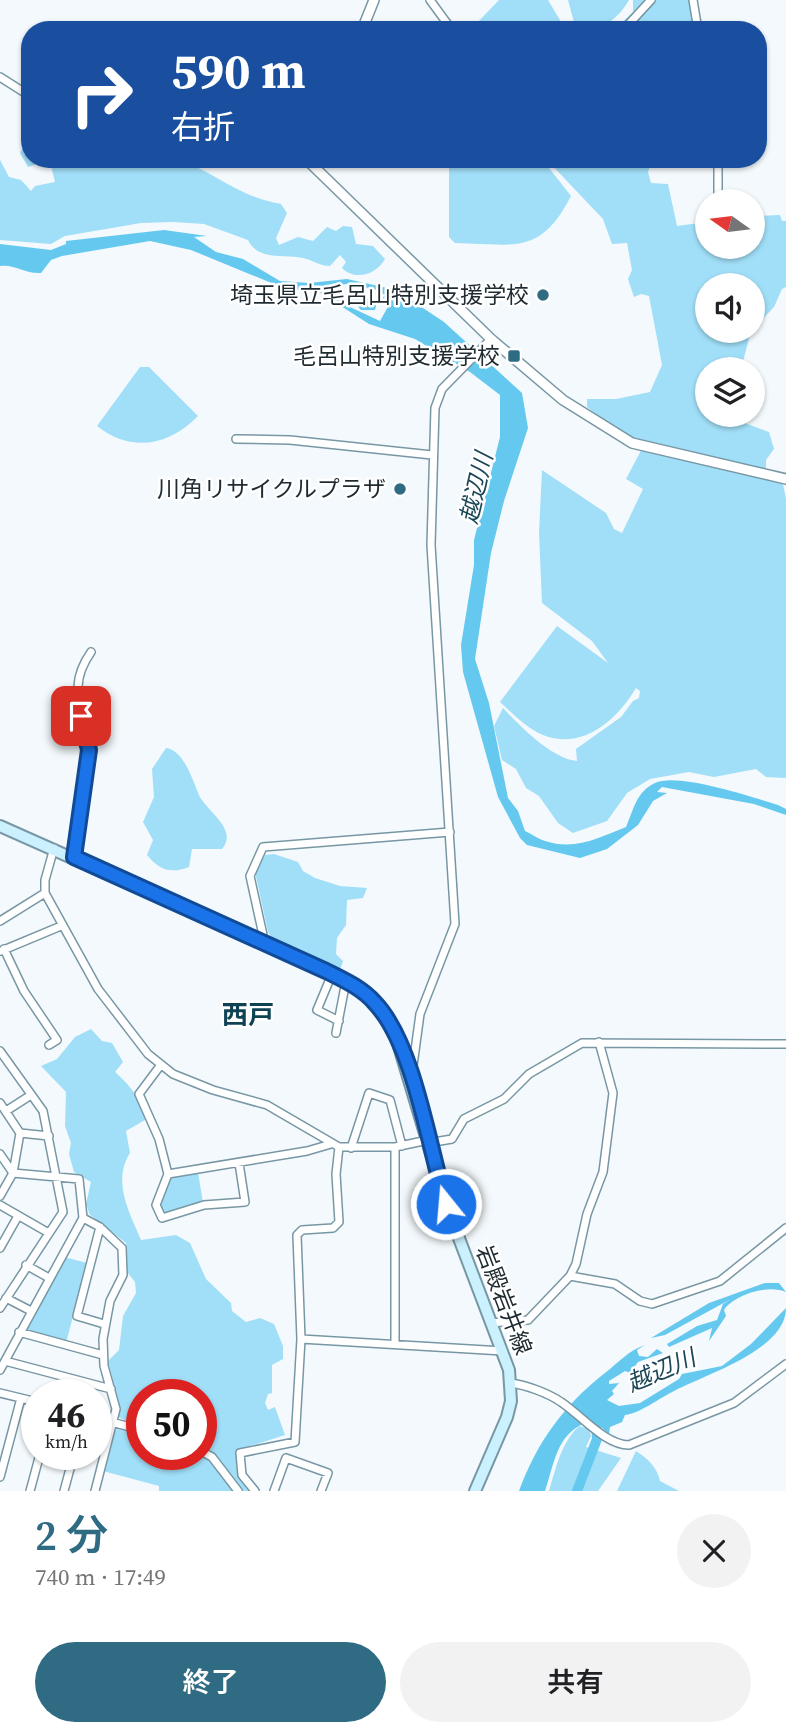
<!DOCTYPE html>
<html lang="ja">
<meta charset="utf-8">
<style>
:root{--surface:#fff;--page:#f2f2f2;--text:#202124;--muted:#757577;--accent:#2f6c83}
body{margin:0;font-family:"Source Serif 4","Noto Sans JP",serif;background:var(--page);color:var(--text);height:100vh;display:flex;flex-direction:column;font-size:26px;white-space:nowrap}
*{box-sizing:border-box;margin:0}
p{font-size:23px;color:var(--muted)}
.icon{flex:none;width:38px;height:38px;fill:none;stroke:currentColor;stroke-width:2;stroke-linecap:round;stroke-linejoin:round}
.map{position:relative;height:1491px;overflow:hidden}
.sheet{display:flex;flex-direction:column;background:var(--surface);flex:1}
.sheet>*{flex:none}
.hud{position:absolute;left:21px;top:21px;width:746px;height:147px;border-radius:28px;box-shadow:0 2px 5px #0004;background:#1a4fa0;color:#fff;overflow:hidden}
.needle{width:46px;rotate:284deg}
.fabs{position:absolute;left:695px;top:189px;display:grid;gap:14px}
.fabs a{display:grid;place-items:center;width:70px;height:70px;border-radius:50%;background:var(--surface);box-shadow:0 2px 5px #0004;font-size:35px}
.speed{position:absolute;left:21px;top:1379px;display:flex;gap:14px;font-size:35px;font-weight:700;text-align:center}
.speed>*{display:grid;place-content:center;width:91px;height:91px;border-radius:50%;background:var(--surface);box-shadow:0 2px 5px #0004;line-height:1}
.speed small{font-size:18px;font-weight:400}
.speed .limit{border:10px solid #d22;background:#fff;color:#111}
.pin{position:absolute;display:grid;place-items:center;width:60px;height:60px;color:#fff;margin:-30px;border-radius:14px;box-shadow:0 4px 10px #0006}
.me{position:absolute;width:77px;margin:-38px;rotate:343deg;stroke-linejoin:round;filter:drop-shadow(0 0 5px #0008)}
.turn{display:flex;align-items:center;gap:24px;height:147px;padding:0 35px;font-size:32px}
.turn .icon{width:91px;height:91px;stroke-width:2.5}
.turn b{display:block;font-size:49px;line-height:60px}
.round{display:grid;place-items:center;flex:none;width:74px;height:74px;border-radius:37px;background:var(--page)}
.headline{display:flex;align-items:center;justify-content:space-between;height:119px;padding:0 35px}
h1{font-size:42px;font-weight:600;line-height:52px;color:var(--accent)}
.cta{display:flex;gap:14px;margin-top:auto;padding:14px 35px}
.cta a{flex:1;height:80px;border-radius:42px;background:var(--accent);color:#fff;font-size:28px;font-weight:600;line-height:80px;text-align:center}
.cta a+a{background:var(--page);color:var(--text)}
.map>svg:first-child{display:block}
.green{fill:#a1dff8}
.water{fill:#65c9ef;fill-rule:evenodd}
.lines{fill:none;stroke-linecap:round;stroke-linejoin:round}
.river{stroke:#65c9ef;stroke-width:10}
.minor-casing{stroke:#7897a4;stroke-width:10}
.tertiary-casing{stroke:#7897a4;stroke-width:12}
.secondary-casing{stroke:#7897a4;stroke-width:14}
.minor{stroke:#fff;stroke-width:7}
.tertiary{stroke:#fff;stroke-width:9}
.secondary{stroke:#cbf0fe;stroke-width:10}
.route-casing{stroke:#114b97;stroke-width:18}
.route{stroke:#1a73e8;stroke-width:12}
.poi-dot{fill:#2f6c83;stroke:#fff;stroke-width:2.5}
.labels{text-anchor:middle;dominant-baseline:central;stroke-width:5;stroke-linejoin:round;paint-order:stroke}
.poi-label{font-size:23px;fill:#1f2b31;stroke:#fff;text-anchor:end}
.street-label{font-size:23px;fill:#1f2b31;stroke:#fff}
.water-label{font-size:24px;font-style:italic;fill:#1b4757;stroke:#fff}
.quarter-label{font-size:26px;font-weight:bold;fill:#0f4354;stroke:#fff}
</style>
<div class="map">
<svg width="786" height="1491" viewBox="0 0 786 1491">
<rect width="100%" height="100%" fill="#f3f9fc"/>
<path class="green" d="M499 0H548L566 30H480L475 25Z
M568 0H629C616 22 601 30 576 30Z
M633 0H689L694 30H614L633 12Z
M30 133V159H176C215 171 235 196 281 204L287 213 276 238 279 245 298 237 313 241 327 227 336 231 343 226 352 227 356 244 373 246 385 259C376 275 355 281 342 268L346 262 340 255 330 266C319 266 313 260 303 258 284 254 258 261 248 240L204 224 173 222 141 223 65 236 51 244 0 240V160L9 177 21 180 31 191 35 186 55 182 51 166 43 162 28 167 20 153Z
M452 159H542L571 196C540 256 515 244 455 243L449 237V163Z
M546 159H652L648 172 651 183 668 184 677 226 707 222V247H752L753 216 780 215 782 221H786V287L782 289 774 307 753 329 752 285H707V331H751L741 369H707V415H735L742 422 769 432 774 449 766 460V478L783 484 786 499V778L766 777 756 769 714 777 689 772 650 779 627 793 607 821 573 833 558 823 539 796 526 788 516 769 502 760 494 726 503 708C520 726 552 759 577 761L576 749 621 717 633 701 639 698 640 691 636 688C617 720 582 751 543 735 526 728 512 713 500 702L557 626 608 663 592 641 542 603 539 533 542 470 606 513 614 529 622 533 643 489 626 479 646 441 628 439 587 407V399H616L650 392 662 365 649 296 641 294 634 297 628 279 632 270 627 243 612 244 603 219Z
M140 367H149L198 416C169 446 131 453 97 426Z
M166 748C184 750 193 781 199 795 206 811 239 829 222 849H192L189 867C171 874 159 870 147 855L153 840 143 822 154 797 152 769Z
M274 854 298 862 303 871 315 878 340 886 367 888 363 898 347 900 346 925 337 938 336 954 343 961 339 973 273 941 268 932 255 872 265 855Z
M91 1029 102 1041 112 1043 123 1062 115 1072C129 1084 143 1101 145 1120L126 1131 130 1153C112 1181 129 1212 141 1240L176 1235 190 1243 206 1279 231 1303 232 1311 246 1322 260 1318 274 1324 283 1346V1359L272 1365V1393L268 1394 265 1403 268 1410 275 1407 285 1435 238 1450C233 1467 241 1478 250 1491H243L211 1450 201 1448V1395H142V1428L118 1417 119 1403 108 1361 119 1350 123 1316 136 1293 135 1282 127 1272 126 1243 90 1215 86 1204 91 1182 74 1172 69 1154 71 1143 65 1126 66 1092 41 1066 57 1059 75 1037Z
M198 1172 203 1203 163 1217 158 1205 168 1178Z
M64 1257 87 1263 66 1343 24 1332Z
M579 1426 589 1429 591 1436 586 1447 621 1458 598 1491H549C556 1468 561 1443 579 1426Z
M119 1428 132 1431 142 1440V1454L206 1456 235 1491H159V1486L103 1471 114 1432Z
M636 1451C648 1459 657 1467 660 1481L679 1491H617Z"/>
<path class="water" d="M164 230 207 236 194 237 216 252 243 259 280 281 309 283 347 279 396 290 444 322 522 393 528 428 504 501 491 553 475 659 489 703 508 798 518 811 525 831C532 834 538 839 545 841 576 851 600 837 626 827 634 809 636 792 655 783 677 772 752 797 778 805L786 809V815L754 804 662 787 657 792 667 793 653 801 638 825 607 849 580 858 527 845 520 838 498 797 463 672 461 645 474 565V540L500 437V395L470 372 415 339 369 324 316 290 286 289 191 250 150 241 62 256 51 260 41 273C25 274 15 264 0 266V244L51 250 66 244V241ZM347 284 374 289 385 295 382 299H357L330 288 350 297 361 310H375L377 302 389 305 380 321 350 307 322 287Z
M765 1283H779L786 1292C768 1284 734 1295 724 1310L726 1316 709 1341 712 1328 669 1347 667 1344 697 1326 717 1320 723 1304 731 1299 665 1335 651 1338 709 1303Z
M786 1308C786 1350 706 1374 674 1391 659 1398 641 1413 625 1415L622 1422 610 1427 609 1434 593 1420C557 1431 556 1458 545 1491H519C537 1442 564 1405 605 1373 619 1362 628 1351 645 1345L637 1350 639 1356 648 1357 657 1349 663 1353 638 1362 630 1373 625 1371 609 1381V1384L619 1383 612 1391 614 1394 607 1400 619 1406 640 1403 679 1379 682 1374 722 1366 751 1344Z"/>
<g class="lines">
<path class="river" d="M577 1491 597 1439 595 1409"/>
<defs>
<path id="minor" d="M430 0 452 30
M693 0 698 30
M617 30 627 26 651 0
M0 77 30 96
M718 201V159
M236 439 290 440 432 455
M54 848 45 880V893L98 989 148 1054 173 1074 213 1090 267 1105 339 1147H395L428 1140
M74 857C75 822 87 786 89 750 91 711 62 694 91 652
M0 921 45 893
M265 944 250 876 263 847 450 832
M4 949 24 991 57 1040 49 1045
M1 951 61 926
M332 974 317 1010 339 1021
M336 1033 346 981
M0 1051 43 1111 63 1212 0 1308
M160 1066 139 1094 159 1139 168 1174 307 1151 331 1144
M411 1080 420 1014 455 924 431 545 435 408 442 389 491 339
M0 1103 20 1133 13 1173 79 1179 83 1218
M6 1111 31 1095
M20 1133 49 1136
M428 1143 452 1139 464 1119 504 1099 529 1074 582 1043 786 1044
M351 1148 369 1093 390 1100 402 1146
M0 1154 13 1173 0 1196
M168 1174 156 1205 162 1218 204 1205 245 1202 239 1163
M0 1205 47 1232
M100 1227 77 1316 104 1324
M0 1248 18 1216
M26 1265 49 1278
M570 1276 615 1284 640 1301 652 1304 720 1281 786 1228
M6 1298 31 1311
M490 1323 528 1320 570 1276 576 1264 587 1214 603 1172 613 1093 599 1042
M19 1332 103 1355
M301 1339 503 1351
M395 1342V1147
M5 1361 111 1389
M0 1370 83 1218 100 1227 122 1248 123 1275 110 1301 103 1339 104 1366 116 1409 95 1491
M510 1383C526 1385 548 1393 561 1402 581 1415 605 1445 629 1445L734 1403 786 1364
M0 1393 37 1402
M96 1418 138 1429 142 1433
M201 1451 212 1457 238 1491
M0 1477 21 1398
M30 1491 40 1454
M64 1491 74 1454
M255 1491 242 1475 240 1453 295 1442 301 1339 297 1235 302 1230 333 1228 339 1222 336 1174 339 1147
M274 1491 286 1458 328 1473 321 1491"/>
<path id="tertiary" d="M362 30 374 0
M306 159 491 339 563 400 632 443 786 479"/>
<path id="secondary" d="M0 826 326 971 366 994 394 1030 446 1204 509 1370 511 1401 507 1417 475 1491"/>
</defs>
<use href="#minor" class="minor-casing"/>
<use href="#tertiary" class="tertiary-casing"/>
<use href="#secondary" class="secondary-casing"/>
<use href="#minor" class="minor"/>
<use href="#tertiary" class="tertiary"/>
<use href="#secondary" class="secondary"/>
</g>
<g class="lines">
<defs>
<path id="route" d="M81 716 89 750 74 857 326 971C344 980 362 988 375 1003 414 1044 429 1148 446 1204"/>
</defs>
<use href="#route" class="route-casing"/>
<use href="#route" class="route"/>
</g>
<g class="poi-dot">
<circle cx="543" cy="295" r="7"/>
<rect x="507" y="349" width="14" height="14" rx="3.5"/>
<circle cx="400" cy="489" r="7"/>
</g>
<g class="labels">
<g class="poi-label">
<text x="529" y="295">埼玉県立毛呂山特別支援学校</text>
<text x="500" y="356">毛呂山特別支援学校</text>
<text x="386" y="489">川角リサイクルプラザ</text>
</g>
<g class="street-label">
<text transform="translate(504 1300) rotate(69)">岩殿岩井線</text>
</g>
<g class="water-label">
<text transform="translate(476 488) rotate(-77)">越辺川</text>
<text transform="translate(661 1370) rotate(-23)">越辺川</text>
</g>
<g class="quarter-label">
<text x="248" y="1015">西戸</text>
</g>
</g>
</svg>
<div class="fabs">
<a><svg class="needle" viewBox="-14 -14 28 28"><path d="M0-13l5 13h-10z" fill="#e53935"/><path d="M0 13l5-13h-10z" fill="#757577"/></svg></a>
<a><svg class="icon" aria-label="sound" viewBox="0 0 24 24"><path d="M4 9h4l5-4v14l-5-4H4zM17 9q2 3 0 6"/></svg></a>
<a><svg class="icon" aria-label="layers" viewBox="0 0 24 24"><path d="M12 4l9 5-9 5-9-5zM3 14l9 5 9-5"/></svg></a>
</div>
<div class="speed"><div>46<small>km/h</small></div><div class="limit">50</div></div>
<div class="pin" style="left:81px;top:716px;background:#d93025"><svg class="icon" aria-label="arrive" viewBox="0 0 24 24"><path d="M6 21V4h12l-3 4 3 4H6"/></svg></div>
<svg class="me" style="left:446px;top:1204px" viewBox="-20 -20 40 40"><circle r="17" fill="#1a73e8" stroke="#fff" stroke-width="3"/><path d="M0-11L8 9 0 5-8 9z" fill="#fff"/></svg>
<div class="hud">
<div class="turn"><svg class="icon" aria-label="right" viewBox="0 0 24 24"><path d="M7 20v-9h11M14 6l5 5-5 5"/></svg><div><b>590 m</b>右折</div></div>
</div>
</div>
<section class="sheet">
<div class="headline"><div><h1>2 分</h1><p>740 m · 17:49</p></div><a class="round"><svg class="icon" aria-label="close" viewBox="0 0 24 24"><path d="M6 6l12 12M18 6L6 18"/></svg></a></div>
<div class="cta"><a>終了</a><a>共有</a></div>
</section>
